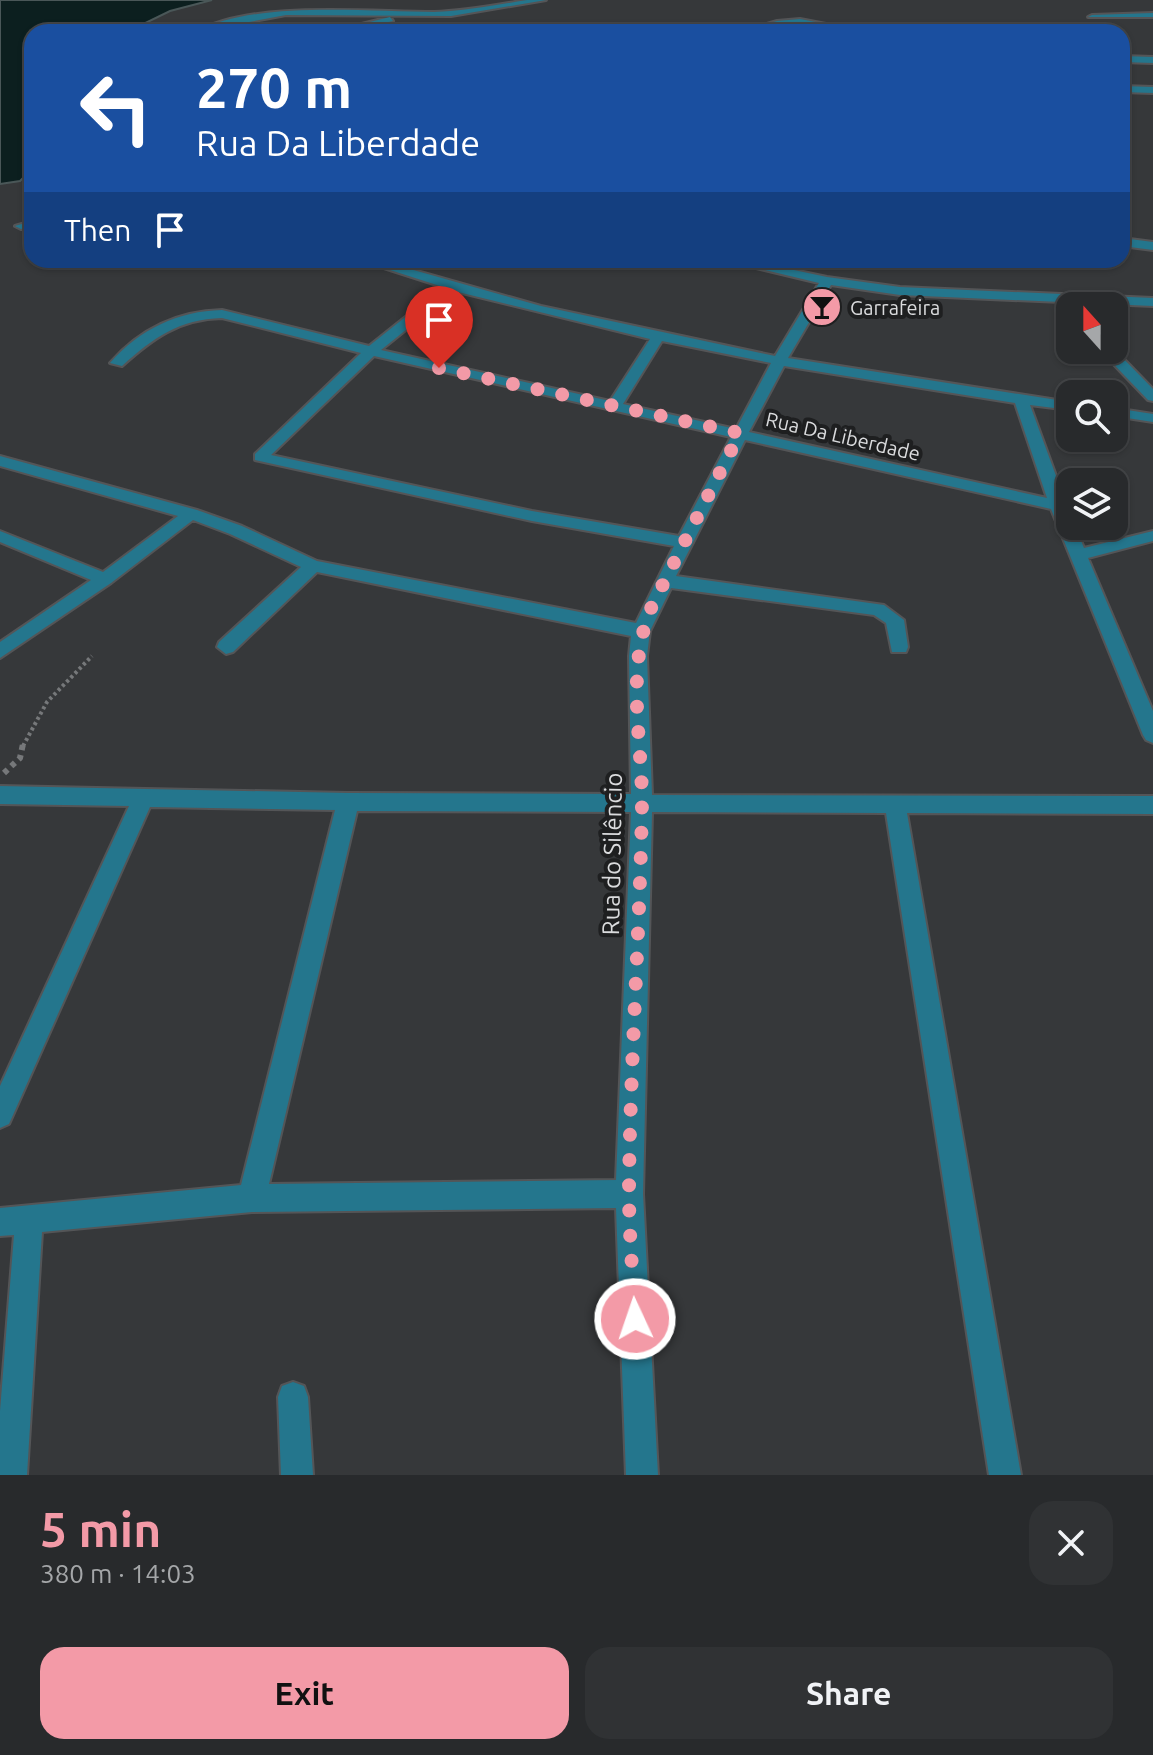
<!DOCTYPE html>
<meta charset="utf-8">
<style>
:root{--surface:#282a2c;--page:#303234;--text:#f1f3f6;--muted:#a5a7a9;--line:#444648;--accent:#f39aa7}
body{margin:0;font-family:Ubuntu,sans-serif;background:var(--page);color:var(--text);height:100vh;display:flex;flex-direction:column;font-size:30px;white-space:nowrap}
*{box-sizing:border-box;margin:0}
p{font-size:26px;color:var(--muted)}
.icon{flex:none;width:44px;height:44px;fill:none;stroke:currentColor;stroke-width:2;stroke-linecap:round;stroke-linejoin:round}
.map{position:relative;height:1475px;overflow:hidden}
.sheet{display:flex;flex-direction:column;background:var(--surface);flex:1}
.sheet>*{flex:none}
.guide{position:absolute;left:24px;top:24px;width:1106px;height:244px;border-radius:24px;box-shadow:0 2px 6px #0004,0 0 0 2px var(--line);background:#1a4fa0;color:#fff;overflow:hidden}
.needle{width:52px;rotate:339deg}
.controls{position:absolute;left:1056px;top:292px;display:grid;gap:16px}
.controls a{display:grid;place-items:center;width:72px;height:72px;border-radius:16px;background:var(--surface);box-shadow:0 2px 6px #0004,0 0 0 2px var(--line);font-size:40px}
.pin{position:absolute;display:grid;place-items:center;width:68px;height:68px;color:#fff;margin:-82px -34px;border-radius:50% 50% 50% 0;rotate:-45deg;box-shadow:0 0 8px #0007}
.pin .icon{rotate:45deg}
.me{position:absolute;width:88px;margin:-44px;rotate:357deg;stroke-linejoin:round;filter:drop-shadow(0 0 6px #0008)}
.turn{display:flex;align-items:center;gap:28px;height:168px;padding:0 40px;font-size:36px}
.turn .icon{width:104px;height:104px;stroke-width:2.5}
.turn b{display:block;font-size:56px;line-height:68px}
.then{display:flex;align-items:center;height:76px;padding:0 40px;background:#0003;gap:16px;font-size:30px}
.round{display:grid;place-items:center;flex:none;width:84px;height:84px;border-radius:24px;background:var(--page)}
.summary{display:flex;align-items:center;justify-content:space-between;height:136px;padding:0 40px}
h1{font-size:48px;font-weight:700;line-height:60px;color:var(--accent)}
.cta{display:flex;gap:16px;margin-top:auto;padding:16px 40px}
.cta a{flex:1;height:92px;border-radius:24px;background:var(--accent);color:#111;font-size:32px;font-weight:700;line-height:92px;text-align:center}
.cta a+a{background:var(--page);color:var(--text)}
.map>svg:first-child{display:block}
.water{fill:#0c1f1f;stroke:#4a5758;stroke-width:2}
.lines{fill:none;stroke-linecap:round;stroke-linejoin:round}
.minor-casing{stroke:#545557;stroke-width:4}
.path-far1{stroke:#76787a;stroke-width:4;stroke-dasharray:3 3;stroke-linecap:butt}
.path{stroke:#76787a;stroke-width:6;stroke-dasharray:5 5;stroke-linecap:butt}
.minor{fill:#24768d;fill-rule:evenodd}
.route{stroke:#f39aa7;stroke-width:14;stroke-dasharray:0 25.2}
.labels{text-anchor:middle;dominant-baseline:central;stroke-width:8;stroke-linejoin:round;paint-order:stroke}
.far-poi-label{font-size:20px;fill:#dadbdd;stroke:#1e1f20;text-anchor:start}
.far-street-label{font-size:20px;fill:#dadbdd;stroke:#1e1f20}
.street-label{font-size:24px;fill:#dadbdd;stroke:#1e1f20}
</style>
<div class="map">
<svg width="1153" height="1475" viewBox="0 0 1153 1475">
<rect width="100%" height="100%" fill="#36383a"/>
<path class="water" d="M0 0H212L170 11 127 32H32V169L20 181 0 184Z"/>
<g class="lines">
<defs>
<path id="minor" d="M527 0H546L451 16 286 15 196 32C253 0 367 12 434 12 466 11 496 5 527 0Z
M1153 13V17H1088L1092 15Z
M390 17 393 21 344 32H329Z
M800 19 826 24 838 32 800 24 738 32 777 21Z
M931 24H957L973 32H922Z
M1122 56 1153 57V63L1122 62Z
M1122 86 1153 87V93L1122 92Z
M32 221V227L21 229 15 226Z
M1122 238 1153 242V250L1122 246Z
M359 260H378L541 306 775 356 819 283 723 260H746L827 277 900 287 1153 298V306L900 295 831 285 788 358 1070 402V410L1030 405 1070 514V526H1075L1084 548 1153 531V541L1088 558 1153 711V743L1146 740 1143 735 1051 509 745 440 676 576 884 605 904 620 908 647 906 652H892L886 623 874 615 671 588 650 631 647 656 652 795 1153 796V814L907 813 1021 1475H989L886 813 652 812 643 1194 658 1475H626L616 1208 252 1212 42 1232 27 1475H0V1411L14 1235 0 1236V1208L241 1185 335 810 150 807 9 1124 0 1128V1086L129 806 0 804V786L348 793 631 794 629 656 631 636 317 572 233 652 226 654 217 647 219 642 301 567 230 534 193 520 111 583 0 658V642L91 580 0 542V531L103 572 178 516 0 466V456L197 510 242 526 317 561 636 623 674 546 532 521 255 460V454L361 353 222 318C179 319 153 338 122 366L110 363C140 329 178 311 222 310L369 346 443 287ZM454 291 650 339 610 401 381 350ZM662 341 771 363 736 429 623 404ZM374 356 731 437 679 536 532 511 271 455ZM784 366 1015 403 1047 498 749 432ZM357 811 631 812 616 1180 269 1184Z
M1114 349 1153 389V401L1148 400 1100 350Z
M1114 408 1153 414V422L1114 416Z
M293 1382 304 1386 308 1397 313 1475H281L278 1397 282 1386Z"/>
</defs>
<use href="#minor" class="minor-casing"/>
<path class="path-far1" d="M23 746 47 702 92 656"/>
<path class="path" d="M4 773 20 758 23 744"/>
<use href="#minor" class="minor"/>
</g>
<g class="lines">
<path class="route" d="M439 368 740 433 652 606C625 669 642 736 642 803 640 933 630 1062 629 1191 629 1234 633 1277 635 1319"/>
</g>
<defs>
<symbol id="bar-disc" viewBox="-11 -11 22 22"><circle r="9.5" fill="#f39aa7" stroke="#1e1f20"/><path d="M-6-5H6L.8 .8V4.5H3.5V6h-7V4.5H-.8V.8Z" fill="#111"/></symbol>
</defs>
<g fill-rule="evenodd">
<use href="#bar-disc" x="800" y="285" width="44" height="44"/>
</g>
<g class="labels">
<g class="far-poi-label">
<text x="850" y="307">Garrafeira</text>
</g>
<g class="far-street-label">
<text transform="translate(843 436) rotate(13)">Rua Da Liberdade</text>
</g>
<g class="street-label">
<text transform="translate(612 854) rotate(-89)">Rua do Silêncio</text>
</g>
</g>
</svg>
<div class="controls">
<a><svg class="needle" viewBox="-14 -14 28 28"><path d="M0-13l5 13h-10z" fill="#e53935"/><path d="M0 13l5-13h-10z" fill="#a5a7a9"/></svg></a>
<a><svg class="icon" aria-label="search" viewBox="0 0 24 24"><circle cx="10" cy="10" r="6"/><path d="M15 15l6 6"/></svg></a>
<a><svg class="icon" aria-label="layers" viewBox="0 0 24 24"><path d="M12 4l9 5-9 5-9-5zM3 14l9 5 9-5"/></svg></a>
</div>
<div class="pin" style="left:439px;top:368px;background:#d93025"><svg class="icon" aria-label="arrive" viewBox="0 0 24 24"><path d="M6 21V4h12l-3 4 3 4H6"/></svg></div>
<svg class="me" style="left:635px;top:1319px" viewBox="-20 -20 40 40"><circle r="17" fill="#f39aa7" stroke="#fff" stroke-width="3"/><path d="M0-11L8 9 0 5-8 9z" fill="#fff"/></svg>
<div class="guide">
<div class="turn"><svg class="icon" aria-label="left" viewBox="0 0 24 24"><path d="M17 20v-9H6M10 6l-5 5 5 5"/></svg><div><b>270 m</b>Rua Da Liberdade</div></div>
<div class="then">Then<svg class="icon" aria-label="arrive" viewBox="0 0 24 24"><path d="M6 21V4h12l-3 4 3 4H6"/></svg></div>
</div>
</div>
<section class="sheet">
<div class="summary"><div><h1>5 min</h1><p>380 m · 14:03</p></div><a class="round"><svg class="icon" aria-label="close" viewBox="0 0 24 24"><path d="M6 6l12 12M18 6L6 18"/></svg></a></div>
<div class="cta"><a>Exit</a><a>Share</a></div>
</section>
